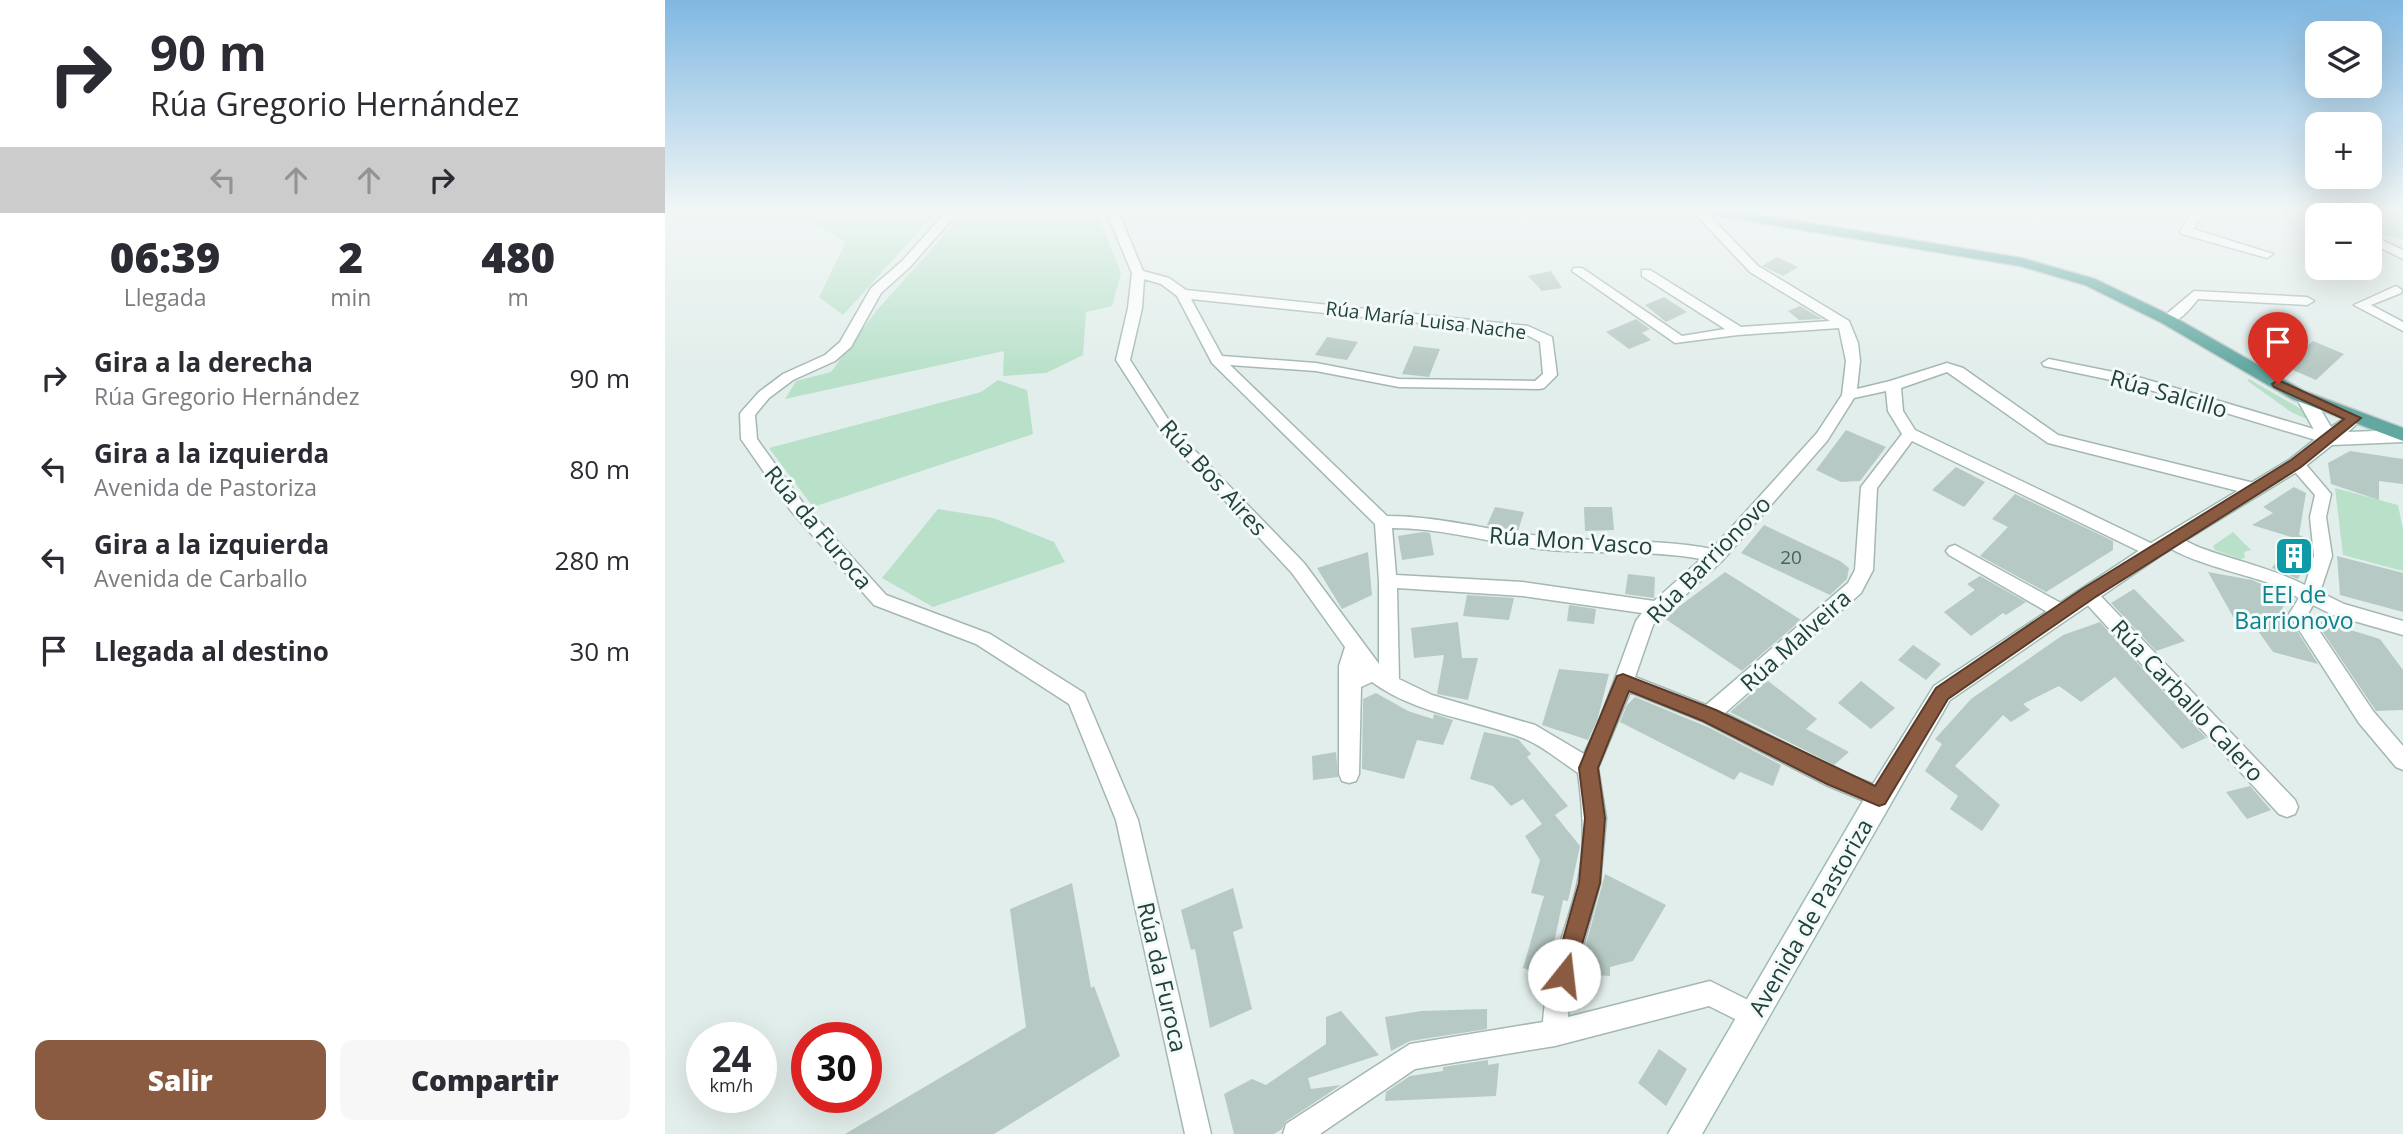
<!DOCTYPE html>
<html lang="es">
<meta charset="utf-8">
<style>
:root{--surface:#fff;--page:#f7f7f7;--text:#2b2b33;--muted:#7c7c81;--accent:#8a5b40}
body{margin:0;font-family:"Open Sans",sans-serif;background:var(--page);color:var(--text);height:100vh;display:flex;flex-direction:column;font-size:26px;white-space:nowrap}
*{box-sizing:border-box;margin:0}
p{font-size:23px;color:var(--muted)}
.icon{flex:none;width:38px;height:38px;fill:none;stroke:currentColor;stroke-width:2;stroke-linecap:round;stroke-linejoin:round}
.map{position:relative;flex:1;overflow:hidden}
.details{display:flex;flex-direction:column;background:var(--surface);width:665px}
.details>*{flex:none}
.top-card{background:#fff;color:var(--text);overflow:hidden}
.controls{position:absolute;left:1640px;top:21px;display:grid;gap:14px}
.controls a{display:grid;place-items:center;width:77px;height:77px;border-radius:14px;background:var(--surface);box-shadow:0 7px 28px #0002;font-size:35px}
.speed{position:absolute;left:21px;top:1022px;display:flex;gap:14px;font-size:35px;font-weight:700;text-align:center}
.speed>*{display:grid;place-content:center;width:91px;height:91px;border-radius:50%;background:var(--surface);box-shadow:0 7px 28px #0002;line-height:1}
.speed small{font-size:18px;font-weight:400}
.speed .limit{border:10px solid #d22;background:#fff;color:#111}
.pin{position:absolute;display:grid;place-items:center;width:60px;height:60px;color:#fff;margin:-72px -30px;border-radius:50% 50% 50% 0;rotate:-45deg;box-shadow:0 0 7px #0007}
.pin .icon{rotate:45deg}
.me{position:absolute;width:77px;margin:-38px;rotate:16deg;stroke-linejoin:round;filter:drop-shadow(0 0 5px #0008)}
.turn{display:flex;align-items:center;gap:24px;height:147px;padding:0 35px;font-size:32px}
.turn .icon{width:91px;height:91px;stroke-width:2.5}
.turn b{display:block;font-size:49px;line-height:60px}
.lanes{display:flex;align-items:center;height:66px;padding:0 35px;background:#0003;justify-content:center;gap:35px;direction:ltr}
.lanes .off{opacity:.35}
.eta{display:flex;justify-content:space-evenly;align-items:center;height:119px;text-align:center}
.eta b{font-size:42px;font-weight:800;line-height:49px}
.button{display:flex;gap:14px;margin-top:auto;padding:14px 35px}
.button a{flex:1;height:80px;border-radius:14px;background:var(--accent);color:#fff;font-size:28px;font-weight:800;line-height:80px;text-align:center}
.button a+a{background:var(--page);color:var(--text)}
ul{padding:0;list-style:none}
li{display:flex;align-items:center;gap:21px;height:91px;padding:0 35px}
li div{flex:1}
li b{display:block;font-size:26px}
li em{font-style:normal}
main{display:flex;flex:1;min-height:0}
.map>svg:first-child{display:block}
.green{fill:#b9e1ca}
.building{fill:#b7c9c4}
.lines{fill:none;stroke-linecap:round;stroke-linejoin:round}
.street-casing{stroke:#a4b7b4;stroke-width:3}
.secondary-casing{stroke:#9fbbb6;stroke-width:3}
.primary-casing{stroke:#c1cac9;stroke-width:3}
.street{fill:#fff;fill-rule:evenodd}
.secondary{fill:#fff;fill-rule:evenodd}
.primary{fill:#62a8a1;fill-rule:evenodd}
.route{fill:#8a5b40;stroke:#5a3b2a;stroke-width:2}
.labels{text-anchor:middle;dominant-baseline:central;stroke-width:6;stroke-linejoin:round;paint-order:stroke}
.far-street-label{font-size:19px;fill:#20413e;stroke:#f3faf8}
.number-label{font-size:19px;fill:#466360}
.street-label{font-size:23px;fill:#20413e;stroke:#f3faf8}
.culture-label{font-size:23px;fill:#0d838f;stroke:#f3faf8}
</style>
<main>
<section class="details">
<div class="top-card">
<div class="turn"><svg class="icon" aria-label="right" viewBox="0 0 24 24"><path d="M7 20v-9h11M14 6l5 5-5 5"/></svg><div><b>90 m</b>Rúa Gregorio Hernández</div></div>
<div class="lanes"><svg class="icon off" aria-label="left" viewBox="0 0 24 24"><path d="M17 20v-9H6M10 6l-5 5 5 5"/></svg><svg class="icon off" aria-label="ahead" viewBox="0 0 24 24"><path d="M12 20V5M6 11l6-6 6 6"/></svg><svg class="icon off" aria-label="ahead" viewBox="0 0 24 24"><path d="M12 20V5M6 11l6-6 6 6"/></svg><svg class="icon" aria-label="right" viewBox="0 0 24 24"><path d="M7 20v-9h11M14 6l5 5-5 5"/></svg></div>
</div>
<div class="eta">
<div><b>06:39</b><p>Llegada</p></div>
<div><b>2</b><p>min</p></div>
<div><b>480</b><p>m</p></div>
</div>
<ul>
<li><svg class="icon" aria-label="right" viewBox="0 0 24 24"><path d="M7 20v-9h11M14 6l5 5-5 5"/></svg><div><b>Gira a la derecha</b><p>Rúa Gregorio Hernández</p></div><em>90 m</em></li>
<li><svg class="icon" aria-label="left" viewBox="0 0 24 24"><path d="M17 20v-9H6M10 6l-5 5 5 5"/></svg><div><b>Gira a la izquierda</b><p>Avenida de Pastoriza</p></div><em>80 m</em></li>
<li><svg class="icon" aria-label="left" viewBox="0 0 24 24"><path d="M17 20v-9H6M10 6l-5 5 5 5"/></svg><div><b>Gira a la izquierda</b><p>Avenida de Carballo</p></div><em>280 m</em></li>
<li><svg class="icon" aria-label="arrive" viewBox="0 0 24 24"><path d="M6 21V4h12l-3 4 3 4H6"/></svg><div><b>Llegada al destino</b></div><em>30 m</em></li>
</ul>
<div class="button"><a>Salir</a><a>Compartir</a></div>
</section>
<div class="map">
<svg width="1738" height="1134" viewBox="0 0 1738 1134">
<rect width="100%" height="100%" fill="#e2eeeb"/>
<path class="green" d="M130 211H272L178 315 154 297 181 242Z
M297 211H431L456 273 447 306 421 312 418 355 381 373 338 376 339 351 120 399 131 381 166 372 211 311 275 240Z
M1096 211H1217L1223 223H1165Z
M1646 211H1738V240L1705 231 1704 215H1658Z
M1584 379 1645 414 1644 420 1626 412 1584 382 1582 380Z
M333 380 362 390 368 434 148 507 104 448 316 392Z
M1670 488 1733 505 1738 529V571L1678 555Z
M273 509 328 518 389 542 400 562 268 607 217 578Z
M1568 532 1586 550 1579 552 1580 558 1575 559 1550 550 1548 546Z"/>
<path class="building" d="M1112 257 1133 267 1118 276 1097 266Z
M886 271 897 288 877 291 863 276Z
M999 297 1022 312 1001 322 980 305Z
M1135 306 1157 319 1134 320 1123 311Z
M971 319 985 329 977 333 986 340 964 349 941 332Z
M662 337 693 342 682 360 650 355Z
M1648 341 1679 354 1651 380 1619 366Z
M749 346 775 349 764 377 737 374Z
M1181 430 1221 447 1195 481 1176 482 1151 470Z
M1685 451 1738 459V484L1714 481V500L1666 484 1663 463Z
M1291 467 1320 482 1299 507 1267 490Z
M1629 487 1641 493 1634 535 1645 540 1646 553 1633 579 1607 568 1626 537 1587 525 1608 513 1598 507Z
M1350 494 1448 541V550L1381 592 1315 556 1343 527 1327 519Z
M830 507 859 512 853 531 822 525Z
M919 507H947L949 530 920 531Z
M1099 525 1175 561 1184 568 1182 579 1165 595 1076 553Z
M758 532 765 533 769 555 737 560 733 536Z
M703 552 707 595 677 609 652 568Z
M1672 556 1738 573V612L1675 595Z
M1060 572 1136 620 1077 671 999 618Z
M1543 572 1587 580 1624 596 1617 609 1623 611 1622 615 1653 664 1608 652 1588 624 1571 622Z
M963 574 990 577 989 598 960 594Z
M1315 576 1361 602 1341 615 1338 613 1306 636 1279 612 1310 590 1302 584Z
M1469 589 1520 641 1491 651 1446 603Z
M802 595 849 598 844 620 798 616Z
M904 605 931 609 929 624 902 621Z
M1649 619 1715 639 1738 670V710L1711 711Z
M793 622 797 658H813L803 700 772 694 779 655 749 658 746 628Z
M1435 622 1541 738 1517 749 1450 677 1416 702 1394 686 1358 704 1365 710 1346 722 1338 715 1290 766 1335 805 1317 831 1285 809 1293 796 1260 771 1277 744 1270 739 1306 699 1398 635Z
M1248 645 1276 664 1261 680 1233 660Z
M894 669 944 674 932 721 923 740 877 725Z
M1102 680 1152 719 1141 729 1184 752 1169 765 1065 712Z
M1196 681 1230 708 1206 729 1173 703Z
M711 693 743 711 768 719 769 714 788 720 778 745 752 740 739 779 697 769 698 699Z
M970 697 1045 728 1116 765 1108 786 1075 772 1069 780 955 722 962 705Z
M819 732 853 739 866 754 862 757 903 806 890 815 915 846 903 901 898 900 882 976 858 968 879 896 866 893 875 860 860 836 877 824 858 799 846 806 828 786 805 779Z
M671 752 673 777 648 780 647 756Z
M1585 786 1606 810 1582 819 1561 792Z
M940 874 1001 905 968 961 945 967V976L913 974Z
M407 883 426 988 429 986 455 1056 329 1134H180L361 1027 345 909Z
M568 888 578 928 568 932 587 1009 545 1028 530 949 526 950 516 910Z
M822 1009V1029L745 1041 726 1051 720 1017 756 1011Z
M676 1011 714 1055 643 1078 646 1089 676 1085 620 1122 617 1129 609 1134H569L559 1094 587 1079 601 1085 661 1044V1017Z
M994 1049 1022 1069 1001 1106 973 1083Z
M823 1060V1065L834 1063 831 1096 720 1101 721 1092 745 1076 778 1071V1067Z"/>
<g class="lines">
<defs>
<path id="street" d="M282 211H294L245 267 216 293 186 347 170 361 128 380 104 398 90 415 92 439 138 503 221 595 325 634 419 693 473 820 546 1134H520L451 820 404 704 311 644 209 605 126 511 76 439 75 414 77 411 94 392 118 374 160 355 175 342 206 288 237 261Z
M441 211H453L478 271 504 278 521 290 863 326 887 337 892 375 879 388 874 389 734 387 651 371 565 365 722 516C775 516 824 531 876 536 933 543 990 538 1047 549L1152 433 1177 395 1181 361 1174 328 1073 335 1010 343 907 271 909 268H917L1017 336 1060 329 977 276V270H985L1076 327 1165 321 1085 272 1035 219 1032 211H1044L1045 216 1093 266 1184 321 1193 343 1195 361 1192 389 1225 381 1282 363 1298 368 1393 435 1589 483 1597 489 1589 495 1383 443 1282 372 1236 388 1238 411 1250 430 1494 547 1497 551 1494 555H1482L1247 441 1212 488 1208 570 1196 593 1060 713 1175 771 1222 790 1225 797 1222 804 1214 807 1161 785 1037 721 965 692 933 768 941 818 935 883 904 998 903 1017 1045 981 1097 1007 1100 1016 1097 1025 1088 1028 1044 1006 890 1046 750 1069 655 1134H618L621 1124 745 1044 878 1022C881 975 901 931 912 886 921 849 918 810 913 773 895 761 878 746 858 738 807 718 752 715 707 682L696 687 694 774 691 781 684 783 677 781 674 774V666L680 647 627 573 500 436 451 360 463 308 467 273ZM479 279 496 284 512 296 547 363 710 524 714 581V664L639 563 510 430 465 360 477 308ZM526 299 860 334 875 342 878 374 870 381 734 379 651 363 557 356ZM1221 391 1223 411 1237 434 1196 487 1190 570 1183 583 1041 705 970 677 988 625 1057 561 1162 441 1189 398ZM727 528C778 528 825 543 875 549 929 555 983 549 1036 559L989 601 858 582 731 575ZM732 588 858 596 977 613 971 621 933 725 919 754 870 725 767 695 734 679Z
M1528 211H1540L1528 229 1608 254 1602 258 1517 234 1515 231Z
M1627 211H1644L1655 215H1652V222Z
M1704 234 1738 250V259L1704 242Z
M1731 286 1737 290 1736 293 1706 305 1738 322V331L1689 305Z
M1529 291 1642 297 1649 301 1642 305 1533 299C1524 310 1513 325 1498 323V317Z
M1384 359 1473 377 1669 435 1672 439 1664 444 1465 384 1379 366 1377 363Z
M1631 459 1637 460 1666 494 1661 517 1667 556 1655 592 1679 604 1738 621V635L1668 615 1648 605 1643 614 1708 711 1738 746V770L1731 767 1694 723 1627 619 1624 614 1634 598C1624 593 1614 587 1604 583 1582 575 1508 558 1497 541L1506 535C1517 538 1526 544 1536 548 1571 561 1606 568 1640 585L1649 556 1645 517 1650 495 1623 464Z
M1290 545 1403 607 1406 612 1403 617H1391L1284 555 1281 551 1284 547Z
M1423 587 1429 589 1630 800 1633 807 1630 814 1622 817 1614 814 1417 599 1414 594 1417 589Z"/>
<path id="secondary" d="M1641 393 1647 395 1666 427 1689 412 1698 418 1683 432 1738 430V442L1667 445 1638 468 1495 556 1285 700 1037 1134H1003L1205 789 1269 686 1481 546 1624 460 1653 437 1632 399Z"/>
<path id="primary" d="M1040 211H1072L1357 258 1430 279 1509 317 1639 391 1738 428V441L1627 399 1497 323 1420 285 1355 266 1047 215Z"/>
</defs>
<use href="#street" class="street-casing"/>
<use href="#secondary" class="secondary-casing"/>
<use href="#primary" class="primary-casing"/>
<use href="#street" class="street"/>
<use href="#secondary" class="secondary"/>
<use href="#primary" class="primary"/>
</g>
<linearGradient id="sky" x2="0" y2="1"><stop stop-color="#80b8e2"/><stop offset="0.57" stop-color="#f2f7f6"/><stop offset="1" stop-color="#f2f7f6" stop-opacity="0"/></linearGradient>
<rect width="1738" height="370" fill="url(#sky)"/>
<path class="route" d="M1613 380 1696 418 1636 467 1429 598 1283 699 1220 804 1214 806 1162 784 1038 721 964 691 933 768 940 818 935 883 906 982 899 986 891 982 888 975 914 883 920 818 914 768 952 676 958 674 1051 710 1210 786 1271 688 1417 589 1626 460 1679 419 1609 387 1607 384Z"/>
<defs>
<symbol id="building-square" viewBox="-11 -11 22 22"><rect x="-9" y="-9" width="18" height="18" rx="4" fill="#0f9aa8" stroke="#f3faf8"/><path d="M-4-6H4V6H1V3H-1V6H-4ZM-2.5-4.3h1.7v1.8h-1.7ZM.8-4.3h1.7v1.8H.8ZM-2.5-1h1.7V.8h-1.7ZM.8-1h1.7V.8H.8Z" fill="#fff"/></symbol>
</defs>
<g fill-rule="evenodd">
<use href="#building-square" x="1607" y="534" width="44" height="44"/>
</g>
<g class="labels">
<g class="far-street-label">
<text transform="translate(761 320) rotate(7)">Rúa María Luisa Nache</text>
</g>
<g class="number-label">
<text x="1126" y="557">20</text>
</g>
<g class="street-label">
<text transform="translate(1504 393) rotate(16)">Rúa Salcillo</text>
<text transform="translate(549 477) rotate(48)">Rúa Bos Aires</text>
<text transform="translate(154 527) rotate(50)">Rúa da Furoca</text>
<text transform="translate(906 540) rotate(4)">Rúa Mon Vasco</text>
<text transform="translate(1043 559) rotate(-46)">Rúa Barrionovo</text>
<text transform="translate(1130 640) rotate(-42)">Rúa Malveira</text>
<text transform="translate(1523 700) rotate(47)">Rúa Carballo Calero</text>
<text transform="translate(1145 917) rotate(-60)">Avenida de Pastoriza</text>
<text transform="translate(498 977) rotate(77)">Rúa da Furoca</text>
</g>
<g class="culture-label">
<text x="1629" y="594">EEI de<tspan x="1629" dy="26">Barrionovo</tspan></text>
</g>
</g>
</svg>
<div class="controls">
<a><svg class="icon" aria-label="layers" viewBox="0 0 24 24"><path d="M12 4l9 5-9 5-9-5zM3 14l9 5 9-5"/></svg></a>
<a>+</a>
<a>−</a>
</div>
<div class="speed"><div>24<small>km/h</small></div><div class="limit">30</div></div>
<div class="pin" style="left:1613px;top:384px;background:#d93025"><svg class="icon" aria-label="arrive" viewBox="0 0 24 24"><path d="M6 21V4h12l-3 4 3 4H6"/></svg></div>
<svg class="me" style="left:899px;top:975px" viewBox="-20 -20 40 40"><circle r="19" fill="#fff"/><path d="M0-13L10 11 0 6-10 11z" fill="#8a5b40"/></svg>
</div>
</main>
